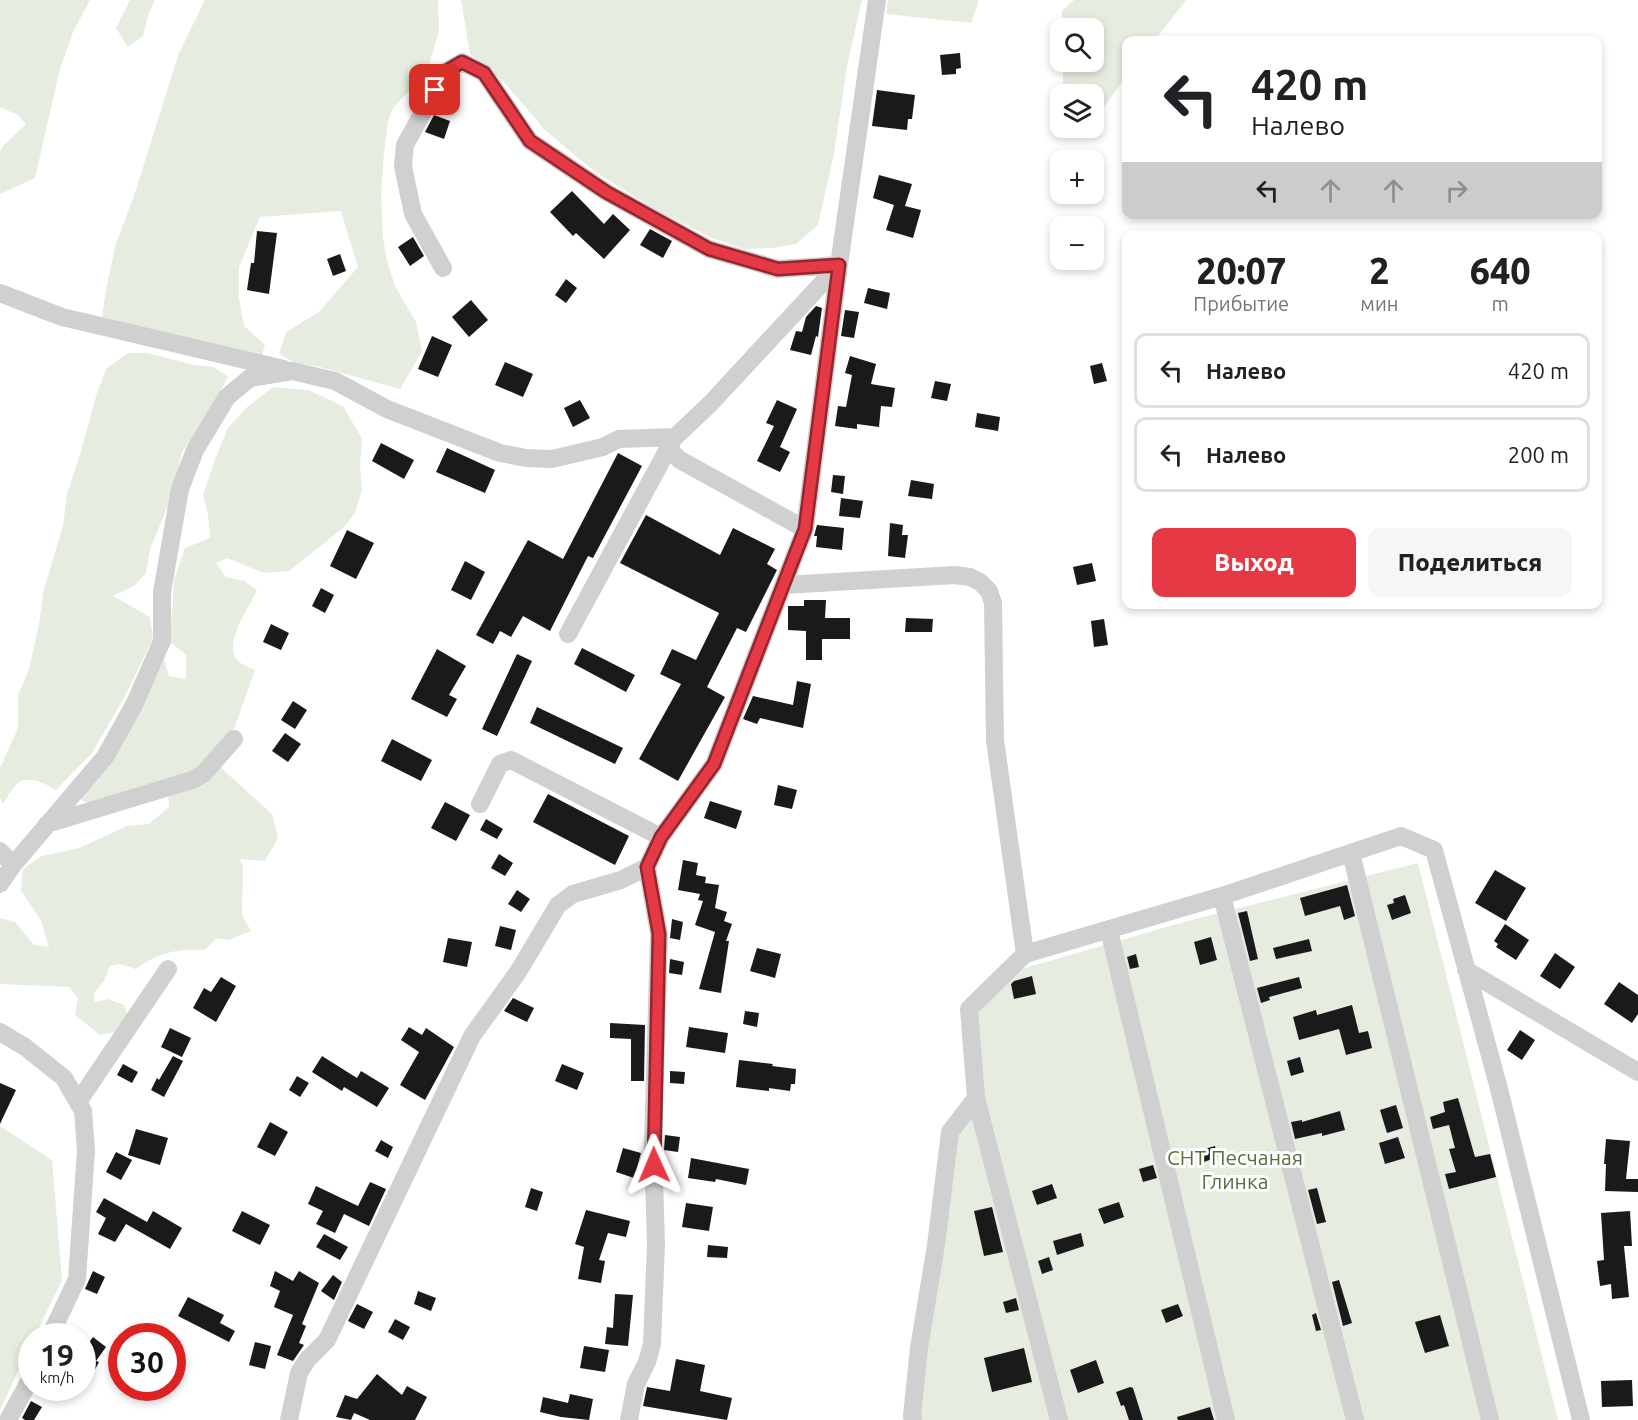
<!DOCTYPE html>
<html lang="ru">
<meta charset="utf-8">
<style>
:root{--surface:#fff;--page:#f6f6f6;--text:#202124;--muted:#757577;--line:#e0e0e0;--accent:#e63946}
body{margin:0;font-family:Ubuntu,sans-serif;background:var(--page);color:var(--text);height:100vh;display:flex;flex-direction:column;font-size:22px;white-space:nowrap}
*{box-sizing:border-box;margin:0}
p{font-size:20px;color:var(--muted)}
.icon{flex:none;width:33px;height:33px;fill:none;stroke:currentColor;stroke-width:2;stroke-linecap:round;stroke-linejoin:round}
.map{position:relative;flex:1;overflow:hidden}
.drawer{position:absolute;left:1122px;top:231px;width:480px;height:378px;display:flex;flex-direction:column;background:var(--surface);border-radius:12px;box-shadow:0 3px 9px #0003}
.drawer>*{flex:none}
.hud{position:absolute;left:1122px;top:36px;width:480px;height:183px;border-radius:12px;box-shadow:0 3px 9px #0003;background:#fff;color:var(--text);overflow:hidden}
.fabs{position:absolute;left:1050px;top:18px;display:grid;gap:12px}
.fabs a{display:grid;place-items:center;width:54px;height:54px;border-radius:12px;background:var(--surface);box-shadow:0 3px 9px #0003;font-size:30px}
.speed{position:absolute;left:18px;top:1323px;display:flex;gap:12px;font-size:30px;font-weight:700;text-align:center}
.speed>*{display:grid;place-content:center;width:78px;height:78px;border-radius:50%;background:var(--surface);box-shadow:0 3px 9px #0003;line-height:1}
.speed small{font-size:15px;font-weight:400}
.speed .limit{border:9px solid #d22;background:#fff;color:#111}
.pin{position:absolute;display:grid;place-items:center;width:51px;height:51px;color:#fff;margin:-26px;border-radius:12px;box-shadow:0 3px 9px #0006}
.me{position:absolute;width:66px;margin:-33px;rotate:359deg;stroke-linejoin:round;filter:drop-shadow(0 0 4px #0008)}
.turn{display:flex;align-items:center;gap:21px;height:126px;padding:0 30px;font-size:27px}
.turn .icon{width:78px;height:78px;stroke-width:2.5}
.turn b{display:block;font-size:42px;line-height:51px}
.lanes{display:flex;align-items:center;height:57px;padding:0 30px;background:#0003;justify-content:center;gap:30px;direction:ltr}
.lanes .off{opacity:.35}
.eta{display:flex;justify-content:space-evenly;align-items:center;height:102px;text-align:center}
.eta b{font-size:36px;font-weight:800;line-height:42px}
.cta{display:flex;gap:12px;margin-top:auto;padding:12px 30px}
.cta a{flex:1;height:69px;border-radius:12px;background:var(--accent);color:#fff;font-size:24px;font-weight:800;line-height:69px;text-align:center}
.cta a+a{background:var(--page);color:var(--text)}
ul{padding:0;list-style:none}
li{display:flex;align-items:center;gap:18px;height:75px;margin:0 12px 9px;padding:0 18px;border:3px solid var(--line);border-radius:12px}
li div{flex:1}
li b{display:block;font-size:22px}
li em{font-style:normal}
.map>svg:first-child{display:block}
.green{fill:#e6ecdf}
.building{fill:#1a1a1a}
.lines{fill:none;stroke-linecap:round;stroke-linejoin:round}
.minor{stroke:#d0d0d0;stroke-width:18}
.route-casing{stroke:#96252e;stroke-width:15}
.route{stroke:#e63946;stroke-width:10}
.labels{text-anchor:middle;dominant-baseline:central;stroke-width:6;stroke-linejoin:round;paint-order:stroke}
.park-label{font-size:21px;fill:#56703f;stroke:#fff}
</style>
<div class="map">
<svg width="1638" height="1420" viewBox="0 0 1638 1420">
<rect width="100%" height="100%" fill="#fff"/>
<path class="green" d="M0 0H90L73 32 60 69 35 178 0 194V151L4 145 26 124 18 115 0 107Z
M130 0H155L148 16 143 36 128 47 116 28Z
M205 0H438L439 31 427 72 393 108 388 121 384 153 381 194 383 238 387 261 395 286 416 322 422 351 400 389 320 367 295 363 279 354 286 332 319 312 358 267 341 211 260 217 239 267V298L244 326 265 345 261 358 102 318 106 289 116 243 134 196 179 53Z
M461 0H862L847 66 834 154 818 225 796 244 773 248 744 249 712 238 653 208 594 171 545 130 504 82 470 54Z
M888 0H979L971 23 886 14Z
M1074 0H1186L1155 40H1126V77L1094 120V94H1069L1063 83V62H1094V28H1062V11Z
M128 353H147L194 365 213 367 228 376 210 413 182 452 173 494 150 549 146 573 134 586 113 596 150 617 153 638 127 692 92 753 56 790C46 784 29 775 18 783 12 788 7 798 3 804L0 798V768L18 728V695L29 669 39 625 43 593 63 526 67 494 79 458 97 393 107 368Z
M273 387 308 390 343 406 362 439 360 465 362 490 355 513 343 528 289 571 264 573 227 558 216 563 226 577 244 581 257 590C250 607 226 638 235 657 239 664 248 667 255 670L235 726 221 746 219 766 272 814 278 838 265 861 240 859 243 867 242 915 251 931 228 940 217 938 205 950C177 949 159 952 136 969L119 964 110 966 104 981 94 993 95 1002 108 999 124 1005 129 1018 122 1031 100 1035 75 1015 78 998 69 987 0 984V918L15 922 34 945 49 947 41 920 21 891 23 869 42 856 79 848 127 826 149 824 169 807 168 793 90 804 82 800 81 792 155 679 164 659 169 676 186 679V655L166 638 172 616 174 580 185 548 210 538 208 514 203 495 216 457 228 428 246 408Z
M1418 863 1558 1420H916L955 1132 984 1098 976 1011 1018 970 1184 922Z
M0 1126 52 1160 62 1280 35 1336H32L31 1343 0 1410Z"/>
<path class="building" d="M960 53 961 68 956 69V74L942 75 940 55Z
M877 90 915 95 912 119H908L907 130 872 126Z
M434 115 450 121 444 139 425 132Z
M879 175 912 184 905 206 921 210 913 238 886 230 894 205 873 198Z
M572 191 604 224 613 214 630 230 604 259 576 233 573 236 550 212Z
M650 229 672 241 663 258 640 245Z
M257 231 277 233 269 294 247 290 251 263H254Z
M413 237 424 256 410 266 398 247Z
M340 254 346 271 333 276 327 259Z
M566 279 577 288 566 303 555 295Z
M868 288 890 293 887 309 864 303Z
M471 300 488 320 469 337 452 317Z
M816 306 822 308 818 337 816 336 811 355 790 350 796 331 802 332 806 317Z
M845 310 859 312 854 338 841 336Z
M432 336 452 345 438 377 418 369Z
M850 356 876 364 871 384 895 388 892 407 881 406 879 427 857 424V429L835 426 838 406 846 407 852 375 845 373Z
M505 362 533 374 523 397 495 385Z
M1102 363 1107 381 1094 384 1090 366Z
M935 381 951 384 947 401 931 398Z
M580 400 590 418 573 427 564 408Z
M777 400 797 409 780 447 790 452 780 472 757 461 774 426 766 423Z
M977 413 1000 417 998 431 975 427Z
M381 443 414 460 404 479 372 461Z
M447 448 495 470 485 493 436 472Z
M618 453 642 466 593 558 588 556 550 631 523 616 511 637 500 631 493 644 476 635 528 540 563 559Z
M833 475 845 476 843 494 831 492Z
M911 480 934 484 932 499 908 496Z
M841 498 863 501 860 518 839 516Z
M646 515 720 555 733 528 775 549 767 564 777 570 746 632 737 628 707 687 725 697 678 781 639 759 681 684 660 674 672 649 696 660 719 613 620 563Z
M890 523 903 525 902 535H908L905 558 888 556Z
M817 525 844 528 842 550 816 547 817 536H814Z
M347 530 374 543 356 579 330 566Z
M465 561 485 572 471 600 451 590Z
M1092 563 1096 581 1077 585 1073 567Z
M321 588 334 595 325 613 312 606Z
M804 600H826L825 618H850V639H822V660H806V631L788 630V606H804Z
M906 618 933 619 932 632H905Z
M1104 619 1108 645 1094 647 1091 621Z
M271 624 289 633 281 650 263 642Z
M582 648 635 675 626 692 574 664Z
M437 649 466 666 449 695 457 699 447 717 411 699Z
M517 654 532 661 497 736 482 729Z
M797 681 811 684 803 728 760 718 757 724 743 719 753 696 793 705Z
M293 701 307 710 295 729 281 720Z
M537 707 623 748 615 764 530 723Z
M285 733 301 744 288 762 272 751Z
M392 739 432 760 421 781 381 761Z
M778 785 797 790 792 809 774 805Z
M548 794 629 836 615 865 533 822Z
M710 801 742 811 736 829 704 818Z
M445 802 470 815 456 841 431 828Z
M486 819 503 829 497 839 480 830Z
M499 854 513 863 505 876 491 868Z
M683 860 698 863 696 875 706 877 705 883 719 885 715 908 727 912 724 921 732 924 726 941H729L721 993 699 989 715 932 695 925 703 901 698 900 700 894 678 890Z
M1495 870 1526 888 1506 921 1475 903Z
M1347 885 1355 916 1344 920 1340 906 1305 916 1300 898Z
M517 890 530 899 521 912 508 904Z
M1405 895 1411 913 1392 920 1387 905 1394 903 1393 899Z
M1247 911 1258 959 1250 961 1238 913Z
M672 919 683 922 680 940 670 938Z
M1505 924 1529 940 1516 960 1496 947 1498 944 1494 941Z
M500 926 516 930 511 950 495 946Z
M1211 937 1217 960 1200 965 1194 942Z
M448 938 472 942 467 967 443 962Z
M1309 939 1312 951 1276 959 1273 948Z
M757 948 781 954 775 978 750 971Z
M1555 953 1575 967 1560 989 1540 976Z
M1136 954 1139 967 1130 969 1127 957Z
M670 959 684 962 682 975 669 973Z
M1032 976 1036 994 1014 999 1011 984 1014 981Z
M221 977 236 986 216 1022 193 1008 204 988 211 992Z
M1299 977 1302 988 1269 997 1270 1000 1261 1003 1257 988Z
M1619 982 1638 995V1014L1632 1023 1604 1004Z
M513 998 534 1008 527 1022 504 1011Z
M1352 1005 1359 1033 1368 1031 1372 1048 1346 1055 1339 1029 1299 1040 1293 1017 1316 1010 1317 1015Z
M745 1011 759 1013 757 1027 743 1024Z
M610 1023 645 1025 644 1081H631V1039L610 1038Z
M409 1027 422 1035 426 1028 454 1047 425 1100 400 1085 419 1052 401 1040Z
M689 1027 728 1033 725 1053 686 1047Z
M170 1028 191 1038 182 1057 161 1047Z
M1520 1030 1535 1040 1522 1060 1507 1050Z
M173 1056 183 1061 164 1097 151 1090 157 1078 159 1080Z
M322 1056 357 1078 361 1071 389 1088 377 1107 344 1087 342 1091 312 1072Z
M1300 1057 1304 1072 1291 1076 1287 1061Z
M739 1060 773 1064 772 1066 796 1069 795 1084H791L790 1091 769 1088V1091L736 1087Z
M123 1064 138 1072 132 1083 117 1075Z
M562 1064 584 1073 577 1090 555 1081Z
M670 1071 685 1072 684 1084 670 1083Z
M297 1076 309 1083 300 1097 289 1090Z
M0 1083 16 1090 0 1124Z
M1458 1098 1475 1157 1490 1154 1496 1177 1449 1189 1445 1174 1456 1172 1449 1149 1455 1148 1449 1125 1433 1129 1430 1117 1445 1112 1443 1102Z
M1396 1105 1403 1128 1387 1133 1380 1110Z
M1340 1111 1345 1130 1322 1136V1133L1295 1139 1291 1122 1302 1120V1122Z
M270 1122 288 1132 275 1156 257 1147Z
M136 1129 168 1138 160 1165 128 1155Z
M665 1135 680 1137 678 1152 664 1150Z
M1398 1137 1405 1158 1385 1164 1379 1143Z
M1606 1139 1630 1141 1626 1179H1638V1192L1605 1191 1606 1164H1604Z
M381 1140 393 1147 388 1158 375 1151Z
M1215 1146 1218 1157 1201 1163 1197 1151Z
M623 1148 641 1153 634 1178 616 1172Z
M116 1152 132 1160 121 1180 106 1172Z
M691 1158 749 1169 746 1185 716 1179 715 1182 688 1178Z
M1153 1165 1157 1178 1143 1182 1139 1169Z
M370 1182 386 1189 369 1226 344 1214 335 1233 316 1224 323 1211 308 1204 316 1186 358 1206Z
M1052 1184 1057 1198 1037 1205 1032 1191Z
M531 1188 543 1192 537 1211 525 1207Z
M1317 1188 1326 1222 1317 1224 1308 1190Z
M104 1198 147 1222 153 1211 182 1228 170 1249 126 1224 115 1242 98 1234 106 1218 96 1212Z
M1119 1202 1124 1217 1104 1224 1098 1209Z
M686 1203 713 1207 709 1231 682 1227Z
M992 1207 1003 1252 984 1256 974 1211Z
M586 1210 630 1221 626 1237 608 1233 599 1260 605 1261 601 1283 578 1279 584 1247 575 1244Z
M242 1211 270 1225 260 1245 232 1231Z
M1630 1211 1632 1246H1624L1629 1297 1612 1299 1611 1284 1600 1286 1597 1261 1604 1260 1601 1213Z
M1081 1233 1084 1246 1057 1255 1053 1241Z
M324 1234 348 1247 340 1260 316 1247Z
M708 1245 728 1247 727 1258 707 1257Z
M1049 1257 1053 1270 1042 1274 1038 1261Z
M93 1271 105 1277 97 1294 85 1289Z
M275 1271 293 1281 299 1271 319 1283 302 1324 306 1326 299 1343 304 1345 293 1361 277 1355 293 1315 274 1307 280 1291 270 1286Z
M333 1275 342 1282 334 1300 321 1291Z
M1339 1280 1352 1323 1343 1326 1332 1282Z
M418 1291 436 1298 431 1311 414 1304Z
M615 1294 633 1295 628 1346 605 1344 607 1327 613 1328Z
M188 1297 224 1315 220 1323 235 1331 229 1342 178 1316Z
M1016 1298 1019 1310 1006 1313 1003 1302Z
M357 1304 373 1312 364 1329 348 1321Z
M1178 1304 1183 1316 1166 1323 1161 1310Z
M1316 1313 1321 1330 1316 1331 1312 1315Z
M1440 1315 1449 1346 1425 1353 1415 1322Z
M395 1319 410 1327 403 1340 388 1332Z
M93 1337 106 1347 96 1361 99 1362 91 1377 86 1375 82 1380V1352Z
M255 1342 271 1346 265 1369 249 1365Z
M584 1346 609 1350 605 1372 580 1368Z
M1024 1348 1032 1382 992 1392 984 1358Z
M676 1359 705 1365 700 1391 732 1398 727 1420 643 1406 647 1387 670 1391Z
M1096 1360 1104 1383 1078 1393 1070 1370Z
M377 1374 402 1395 407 1386 427 1397 415 1420H370L354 1413 351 1420 336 1417 345 1395 357 1399Z
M1632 1380 1633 1406 1602 1407 1601 1381Z
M1130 1387 1133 1388 1143 1420H1129L1124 1405 1121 1406 1116 1392Z
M570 1394 593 1399 589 1420 561 1417 540 1412 543 1397 568 1403Z
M31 1401 42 1407 34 1420H25L22 1418Z
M1210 1407 1214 1420H1178L1177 1417Z"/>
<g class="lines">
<path class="minor" d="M443 268 413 214 403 166 405 145 445 72 462 62 484 73 530 141 606 192 709 249 778 269 839 265
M0 293 62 317 284 369
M673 440 668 449 680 460 805 529
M784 585 955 575 970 577 980 582 989 591 993 603 995 740 1025 954
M568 634 668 449
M480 804 500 764 511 760 661 837
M47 824 192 780 203 774 234 739
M0 851 13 865 0 884
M1351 853 1490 1420
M13 865 105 757 134 705 162 641V592L180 489 195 450 227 397 250 378 292 371 335 381 387 409 500 453 526 458 552 459 603 447 619 439 675 437 710 404 839 265
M1222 896 1355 1420
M1109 930 1226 1420
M1466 970 1638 1072
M0 1032 25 1047 64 1078 83 1111 86 1150 77 1279 50 1336
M976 1098 1059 1420
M78 1102 168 969
M8 1420 32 1376
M289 1420 299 1373 307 1360 327 1340 472 1036 518 972 558 905 573 894 621 880 647 867
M629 1420 636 1384 647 1362 652 1344 656 1244 653 1145 659 934 647 867 661 837 714 764 805 529 839 265 877 0
M913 1420 912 1416 919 1348 936 1245 950 1132 976 1098 969 1009 1025 954 1222 896 1401 836 1434 850 1498 1085 1581 1420"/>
</g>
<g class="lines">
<defs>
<path id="route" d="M435 90 445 72 462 62 484 73 530 141 606 192 709 249 778 269 839 265 805 529 714 764 661 837 647 867 659 934 654 1165"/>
</defs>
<use href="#route" class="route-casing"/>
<use href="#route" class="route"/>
</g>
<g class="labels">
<g class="park-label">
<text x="1235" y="1157">СНТ Песчаная<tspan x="1235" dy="24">Глинка</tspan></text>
</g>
</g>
</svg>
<div class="fabs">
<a><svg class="icon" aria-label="search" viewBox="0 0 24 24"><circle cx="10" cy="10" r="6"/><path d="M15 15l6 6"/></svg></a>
<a><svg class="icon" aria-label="layers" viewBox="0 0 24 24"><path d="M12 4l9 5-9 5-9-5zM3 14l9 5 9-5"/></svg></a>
<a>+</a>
<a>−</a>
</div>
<div class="speed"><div>19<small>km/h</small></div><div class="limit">30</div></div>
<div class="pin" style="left:435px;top:90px;background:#d93025"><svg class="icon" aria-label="arrive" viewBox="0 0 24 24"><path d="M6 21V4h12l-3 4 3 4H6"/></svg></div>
<svg class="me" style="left:654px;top:1165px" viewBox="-20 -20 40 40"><path d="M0-17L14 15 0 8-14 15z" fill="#e63946" stroke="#fff" stroke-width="4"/></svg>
<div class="hud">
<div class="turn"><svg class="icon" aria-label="left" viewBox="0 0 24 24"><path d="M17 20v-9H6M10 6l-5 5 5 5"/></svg><div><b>420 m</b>Налево</div></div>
<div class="lanes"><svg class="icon" aria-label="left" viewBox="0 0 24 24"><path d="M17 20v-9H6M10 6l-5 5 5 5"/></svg><svg class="icon off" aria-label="ahead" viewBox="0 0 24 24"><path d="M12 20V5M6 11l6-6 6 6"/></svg><svg class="icon off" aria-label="ahead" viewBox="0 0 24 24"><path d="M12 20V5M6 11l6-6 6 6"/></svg><svg class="icon off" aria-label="right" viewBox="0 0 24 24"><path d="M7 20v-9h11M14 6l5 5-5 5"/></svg></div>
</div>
<section class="drawer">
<div class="eta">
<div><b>20:07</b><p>Прибытие</p></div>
<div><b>2</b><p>мин</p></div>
<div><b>640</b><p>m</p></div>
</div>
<ul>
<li><svg class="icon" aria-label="left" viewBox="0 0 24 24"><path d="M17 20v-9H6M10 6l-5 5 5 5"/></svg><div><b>Налево</b></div><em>420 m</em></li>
<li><svg class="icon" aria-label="left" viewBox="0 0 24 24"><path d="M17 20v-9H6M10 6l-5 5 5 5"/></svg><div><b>Налево</b></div><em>200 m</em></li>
</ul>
<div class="cta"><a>Выход</a><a>Поделиться</a></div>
</section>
</div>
